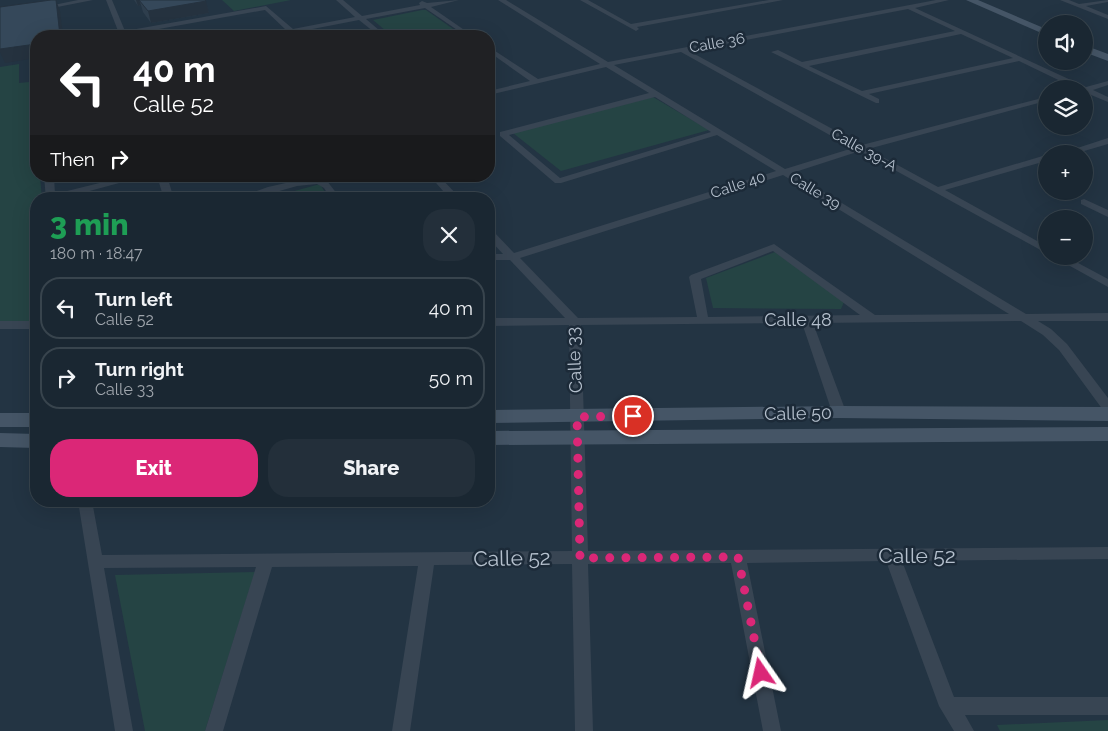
<!DOCTYPE html>
<meta charset="utf-8">
<style>
:root{--surface:#1a2732;--page:#232f3a;--text:#f1f3f6;--muted:#9fa5ac;--line:#38444d;--accent:#db2777}
body{margin:0;font-family:Raleway,sans-serif;background:var(--page);color:var(--text);height:100vh;display:flex;flex-direction:column;font-size:19px;white-space:nowrap}
*{box-sizing:border-box;margin:0}
p{font-size:16px;color:var(--muted)}
.icon{flex:none;width:28px;height:28px;fill:none;stroke:currentColor;stroke-width:2;stroke-linecap:round;stroke-linejoin:round}
.map{position:relative;flex:1;overflow:hidden}
.panel{position:absolute;left:30px;top:192px;width:465px;height:315px;display:flex;flex-direction:column;background:var(--surface);border-radius:20px;box-shadow:0 5px 20px #0002,0 0 0 1px var(--line)}
.panel>*{flex:none}
.guide{position:absolute;left:30px;top:30px;width:465px;height:152px;border-radius:20px;box-shadow:0 5px 20px #0002,0 0 0 1px var(--line);background:#202124;color:#fff;overflow:hidden}
.buttons{position:absolute;left:1038px;top:15px;display:grid;gap:10px}
.buttons a{display:grid;place-items:center;width:55px;height:55px;border-radius:50%;background:var(--surface);box-shadow:0 5px 20px #0002,0 0 0 1px var(--line);font-size:25px}
.pin{position:absolute;display:grid;place-items:center;width:42px;height:42px;color:#fff;margin:-21px;border:2px solid #fff;border-radius:50%;box-shadow:0 1px 5px #0007}
.me{position:absolute;width:55px;margin:-28px;rotate:349deg;stroke-linejoin:round;filter:drop-shadow(0 0 4px #0008)}
.turn{display:flex;align-items:center;gap:18px;height:105px;padding:0 20px;font-size:22px}
.turn .icon{width:65px;height:65px;stroke-width:2.5}
.turn b{display:block;font-size:35px;line-height:42px}
.then{display:flex;align-items:center;height:48px;padding:0 20px;background:#0003;gap:10px;font-size:19px}
.round{display:grid;place-items:center;flex:none;width:52px;height:52px;border-radius:20px;background:var(--page)}
.headline{display:flex;align-items:center;justify-content:space-between;height:85px;padding:0 20px}
h1{font-size:30px;font-weight:800;line-height:38px;color:#1e9e55}
.primary-button{display:flex;gap:10px;margin-top:auto;padding:10px 20px}
.primary-button a{flex:1;height:58px;border-radius:20px;background:var(--accent);color:#fff;font-size:20px;font-weight:800;line-height:58px;text-align:center}
.primary-button a+a{background:var(--page);color:var(--text)}
ul{padding:0;list-style:none}
li{display:flex;align-items:center;gap:15px;height:62px;margin:0 10px 8px;padding:0 10px;border:2px solid var(--line);border-radius:20px}
li div{flex:1}
li b{display:block;font-size:19px}
li em{font-style:normal}
.map>svg:first-child{display:block}
.green{fill:#254444}
.lines{fill:none;stroke-linecap:round;stroke-linejoin:round}
.street{fill:#384553;fill-rule:evenodd}
.secondary{fill:#455566;fill-rule:evenodd}
.wall{fill:#2e3e4d}
.shaded-wall{fill:#25323f}
.building{fill:#35485a;stroke:#25323f}
.route{stroke:#db2777;stroke-width:9;stroke-dasharray:0 16.2}
.labels{text-anchor:middle;dominant-baseline:central;stroke-width:5;stroke-linejoin:round;paint-order:stroke}
.far-street-label{font-size:15px;fill:#b5c0cd;stroke:#1c2a38}
.street-label{font-size:18px;fill:#b5c0cd;stroke:#1c2a38}
.near-street-label{font-size:21px;fill:#b5c0cd;stroke:#1c2a38}
</style>
<div class="map">
<svg width="1108" height="731" viewBox="0 0 1108 731">
<rect width="100%" height="100%" fill="#233443"/>
<path class="green" d="M222 0H291L234 11Z
M422 10H426L456 31 428 36H392L373 20Z
M19 64V83L29 82 36 144V176H40L42 199H36V322L0 323V67Z
M653 97 709 130 561 171 513 133Z
M320 184 329 199H265Z
M775 252 844 302 841 309 713 308 706 278Z
M255 572 205 731H145L115 575Z
M1108 720V731H1000L997 725Z"/>
<g class="lines">
<path class="street" d="M78 0H93L42 10 39 8Z
M106 0H112L125 31 266 6 293 29 355 17 336 0H343L362 16 420 5 419 3 422 1 427 3 459 0 431 7 473 36H466L425 8 366 19 386 36H379L359 20 297 32 298 34 295 36 290 33 261 36 286 30 265 10 120 36Z
M498 0H506L608 62 936 0H949L915 8 1086 87 1108 81V85L1093 90 1108 97V102L1084 92V89H1077L1019 61 869 94 879 99V103H876L771 52 778 50 802 62 955 31 908 9 689 51 862 145 1046 97V101L868 149 938 187 1046 155V161L945 190 1046 246V253L860 151 792 173 1026 314 1108 313V321H1038L1051 329 1067 344 1108 398V412L1103 410 1059 350 1043 335 1021 321 813 323 846 412 844 415H834L832 412 802 323 581 325 588 551 1108 547V559L902 561 954 697H1108V715H965L974 731H954L939 706 886 561 747 563 781 731H763L731 563 588 564 593 731H575L572 564 434 565 410 731H392L418 566 272 567 223 731H205L256 567 104 568 133 731H115L78 501H92L102 555 572 551 569 325 489 326V318H565L510 260H489V254H503L489 239V230L493 231 514 253 776 171 717 135 561 183H555L500 136V132L649 93 606 67 489 95V91L530 81 489 52V47L538 79 600 64ZM961 34 1013 58 862 91 809 66ZM681 52 853 148 785 169 614 65ZM655 97 711 132 560 178 509 135ZM783 175 1009 314 875 315 774 244 691 275 689 277 697 317 578 318 520 258ZM773 251 860 315 708 317 701 279Z
M580 0H588L631 24 769 0H783L637 27 639 29 636 31Z
M1060 0H1069L1079 4 1108 0V2L1086 6 1108 15V19Z
M1108 138V144L1074 154H1059Z
M44 176H54L55 194 128 176H145L60 199H46Z
M157 176H167L174 199H164Z
M430 176H439L461 199H450Z
M308 178 327 181 341 199H331L324 188 317 184 297 186 251 199H235L268 187Z
M1084 199 1108 210V217L1081 204V200Z
M1052 256H1065L1108 279V287Z
M0 321H36V329H0Z"/>
<path class="secondary" d="M966 0H978L1046 29V35Z
M1084 45 1108 54V61L1084 52Z
M839 406 1108 407V421L839 418 489 423V410Z
M0 413H36V427H0Z
M1108 427V441L489 445V431Z
M0 433 36 434V448L0 447Z"/>
</g>
<path class="wall" d="M134 0H205L209 13 151 23 143 12 141 5 138 6Z"/>
<path class="shaded-wall" d="M56 0 60 11 63 36H60Z
M136 0H139L141 5 138 6Z
M206 1 209 13 151 23 148 11Z
M36 44V58L5 63 0 52V49Z"/>
<path class="building" d="M51 0H56L60 36H36V44L0 49V7Z
M139 0H205L206 1 148 11Z"/>
<g class="lines">
<path class="route" d="M633 416 577 417 580 558 738 557 761 673"/>
</g>
<g class="labels">
<g class="far-street-label">
<text transform="translate(717 43) rotate(-10)">Calle 36</text>
<text transform="translate(864 150) rotate(29)">Calle 39-A</text>
<text transform="translate(738 185) rotate(-18)">Calle 40</text>
<text transform="translate(815 191) rotate(31)">Calle 39</text>
</g>
<g class="street-label">
<text x="798" y="319">Calle 48</text>
<text transform="translate(574 360) rotate(-93)">Calle 33</text>
<text transform="translate(798 413) rotate(-1)">Calle 50</text>
</g>
<g class="near-street-label">
<text x="917" y="555">Calle 52</text>
<text transform="translate(512 558) rotate(-1)">Calle 52</text>
</g>
</g>
</svg>
<div class="buttons">
<a><svg class="icon" aria-label="sound" viewBox="0 0 24 24"><path d="M4 9h4l5-4v14l-5-4H4zM17 9q2 3 0 6"/></svg></a>
<a><svg class="icon" aria-label="layers" viewBox="0 0 24 24"><path d="M12 4l9 5-9 5-9-5zM3 14l9 5 9-5"/></svg></a>
<a>+</a>
<a>−</a>
</div>
<div class="pin" style="left:633px;top:416px;background:#d93025"><svg class="icon" aria-label="arrive" viewBox="0 0 24 24"><path d="M6 21V4h12l-3 4 3 4H6"/></svg></div>
<svg class="me" style="left:761px;top:673px" viewBox="-20 -20 40 40"><path d="M0-17L14 15 0 8-14 15z" fill="#db2777" stroke="#fff" stroke-width="4"/></svg>
<div class="guide">
<div class="turn"><svg class="icon" aria-label="left" viewBox="0 0 24 24"><path d="M17 20v-9H6M10 6l-5 5 5 5"/></svg><div><b>40 m</b>Calle 52</div></div>
<div class="then">Then<svg class="icon" aria-label="right" viewBox="0 0 24 24"><path d="M7 20v-9h11M14 6l5 5-5 5"/></svg></div>
</div>
<section class="panel">
<div class="headline"><div><h1>3 min</h1><p>180 m · 18:47</p></div><a class="round"><svg class="icon" aria-label="close" viewBox="0 0 24 24"><path d="M6 6l12 12M18 6L6 18"/></svg></a></div>
<ul>
<li><svg class="icon" aria-label="left" viewBox="0 0 24 24"><path d="M17 20v-9H6M10 6l-5 5 5 5"/></svg><div><b>Turn left</b><p>Calle 52</p></div><em>40 m</em></li>
<li><svg class="icon" aria-label="right" viewBox="0 0 24 24"><path d="M7 20v-9h11M14 6l5 5-5 5"/></svg><div><b>Turn right</b><p>Calle 33</p></div><em>50 m</em></li>
</ul>
<div class="primary-button"><a>Exit</a><a>Share</a></div>
</section>
</div>
